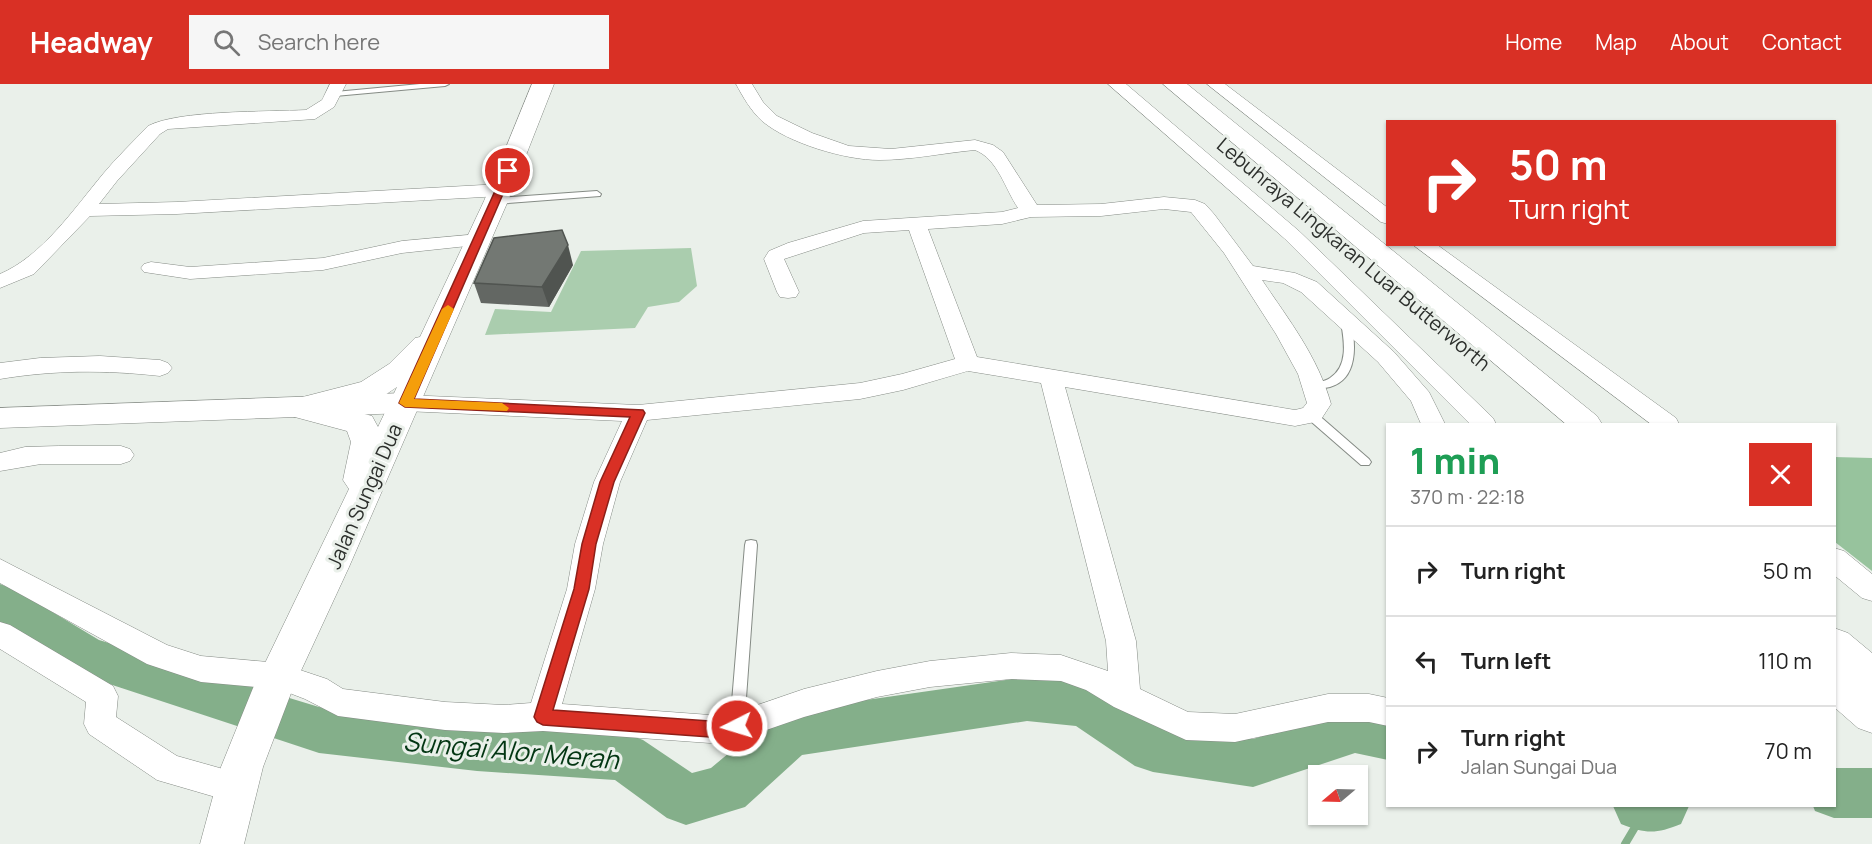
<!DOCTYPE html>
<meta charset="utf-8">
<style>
:root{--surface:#fff;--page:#f6f6f6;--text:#222;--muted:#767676;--line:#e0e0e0;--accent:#d93025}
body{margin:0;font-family:Manrope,sans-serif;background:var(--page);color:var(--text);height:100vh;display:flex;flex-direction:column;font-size:22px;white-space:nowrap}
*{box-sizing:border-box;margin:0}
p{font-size:20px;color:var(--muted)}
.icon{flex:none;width:33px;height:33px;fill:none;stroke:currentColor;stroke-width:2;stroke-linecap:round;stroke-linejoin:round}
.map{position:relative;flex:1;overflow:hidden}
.side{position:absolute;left:1386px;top:339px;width:450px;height:384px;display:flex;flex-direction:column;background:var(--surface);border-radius:0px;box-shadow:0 2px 4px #0004}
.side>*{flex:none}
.top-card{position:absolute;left:1386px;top:36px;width:450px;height:126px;border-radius:0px;box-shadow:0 2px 4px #0004;background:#d93025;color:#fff;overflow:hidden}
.needle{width:39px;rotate:251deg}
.buttons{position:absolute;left:1308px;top:681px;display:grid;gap:12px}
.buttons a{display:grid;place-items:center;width:60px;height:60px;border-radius:0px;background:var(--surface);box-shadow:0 2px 4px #0004;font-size:30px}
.pin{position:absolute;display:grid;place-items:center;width:51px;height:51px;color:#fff;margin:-26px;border:3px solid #fff;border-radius:50%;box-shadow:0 2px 6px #0007}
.me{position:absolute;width:66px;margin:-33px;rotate:265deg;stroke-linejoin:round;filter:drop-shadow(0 0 4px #0008)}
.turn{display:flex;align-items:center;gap:21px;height:126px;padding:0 24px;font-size:27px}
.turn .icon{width:78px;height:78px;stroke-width:2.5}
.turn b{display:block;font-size:42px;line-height:51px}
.round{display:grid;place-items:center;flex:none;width:63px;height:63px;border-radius:0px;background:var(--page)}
.head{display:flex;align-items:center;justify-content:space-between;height:102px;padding:0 24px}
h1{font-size:36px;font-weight:800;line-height:45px;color:#1e9e55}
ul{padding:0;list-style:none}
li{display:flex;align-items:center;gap:18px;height:90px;padding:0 24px;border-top:2px solid var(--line)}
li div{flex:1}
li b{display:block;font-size:22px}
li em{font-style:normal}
header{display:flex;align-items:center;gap:36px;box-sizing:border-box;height:84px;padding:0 30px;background:var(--accent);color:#fff}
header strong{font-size:28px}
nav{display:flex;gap:33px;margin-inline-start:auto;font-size:21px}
.search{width:420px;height:54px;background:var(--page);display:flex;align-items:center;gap:15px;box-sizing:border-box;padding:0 21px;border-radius:0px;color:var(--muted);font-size:22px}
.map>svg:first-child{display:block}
.green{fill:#aacdae}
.forest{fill:#97c39d}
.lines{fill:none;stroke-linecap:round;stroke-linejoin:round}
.stream{stroke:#84af8a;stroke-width:8}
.river{fill:#84af8a;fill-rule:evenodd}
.service-casing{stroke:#858b85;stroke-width:2}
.minor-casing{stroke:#858b85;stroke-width:1}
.tertiary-casing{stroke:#858b85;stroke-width:1}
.secondary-casing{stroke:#858b85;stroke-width:1}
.motorway-casing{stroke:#858b85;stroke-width:1}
.service{fill:#fff;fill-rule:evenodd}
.minor{fill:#fff;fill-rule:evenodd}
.tertiary{fill:#fff;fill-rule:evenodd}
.secondary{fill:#fff;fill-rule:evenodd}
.motorway{fill:#fff;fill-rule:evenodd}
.wall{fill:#636763}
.shaded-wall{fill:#505450}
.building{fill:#737873;stroke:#505450;stroke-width:1.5}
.route{fill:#d93025;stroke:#8d1f18;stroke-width:1.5}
.slow{fill:#f59e0b}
.labels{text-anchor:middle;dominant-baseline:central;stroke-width:6;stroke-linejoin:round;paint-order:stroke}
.street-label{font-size:20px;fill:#2c2f2c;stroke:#eaf0ea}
.near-water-label{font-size:26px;font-style:italic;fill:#033613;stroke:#eaf0ea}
</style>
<header>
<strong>Headway</strong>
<div class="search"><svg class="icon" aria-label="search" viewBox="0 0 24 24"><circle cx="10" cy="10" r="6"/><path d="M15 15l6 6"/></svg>Search here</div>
<nav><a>Home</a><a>Map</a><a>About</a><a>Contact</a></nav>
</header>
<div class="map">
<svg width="1872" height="760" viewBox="0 0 1872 760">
<rect width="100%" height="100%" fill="#eaf0ea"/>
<path class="green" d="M691 164 697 202 679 218 648 223 635 244 485 251 495 225 551 228 581 167Z"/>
<path class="forest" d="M1834 373 1872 374V487L1835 458Z"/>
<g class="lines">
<path class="stream" d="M1625 760 1647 723"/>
<path class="river" d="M0 500 16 506 99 556 319 623 477 641 625 649 643 656 692 689 711 684 771 634 789 627 1027 593 1086 599 1104 605 1162 643 1253 655 1355 623 1388 630V676L1355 669 1253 703 1153 688 1135 682 1076 642 1027 637 802 671 745 723 686 741 667 734 615 696 477 687 319 669 85 592 68 586 0 543Z
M1834 684H1872V734H1834L1815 727 1813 722H1834Z
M1613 722H1689L1681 740C1656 750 1646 750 1621 740Z"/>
<defs>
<path id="service" d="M420 0H449L445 2 335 12 331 10 335 8Z
M597 107 601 110 600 112 496 120 491 117 496 114Z
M1346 235 1351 238C1356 261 1358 295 1330 303 1323 304 1317 306 1311 305L1309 302 1311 299C1317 298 1325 298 1330 294 1349 282 1344 256 1341 238Z
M1311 327 1315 328 1369 375 1371 378 1369 381H1361L1307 334 1305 331Z
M751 456 756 457 757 461 744 642 742 647 737 649 732 647 730 642 745 461 746 457Z"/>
<path id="minor" d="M330 0H346L334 23 315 35 168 45 160 50 117 97 99 120 177 118 501 100 508 102 510 106 508 110 501 112 177 130 90 132 34 190 0 204V190C42 172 74 125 103 90 117 73 133 58 148 42 178 26 268 28 306 26L322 16Z
M736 0H752L763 18 777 32 812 49 849 62 891 65 975 56 993 61 1003 68 1037 121 1101 120 1164 113 1195 116 1205 120 1214 130 1253 182 1295 189 1317 198 1394 268 1429 308 1445 340H1421L1411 317 1378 278 1301 208 1283 199 1262 196C1289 236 1318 273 1331 320L1320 337 1295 342 1065 303 1136 557 1140 605 1188 628 1235 630 1328 610H1369L1388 614V642L1369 638H1328L1235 658 1186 656 1114 623 1086 606 1061 597 1011 595 930 603 877 613 804 633 737 656 710 659 543 647 504 649 445 646 338 632 305 615 279 605 201 598 147 580 0 499V475L167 561 201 572 279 579 327 595 343 605 445 618 504 621 531 619 567 505 575 460 594 398 622 337 405 327 397 325 393 319 397 313 405 311 638 321 860 299 902 290 955 275 909 146 864 149 784 175 799 208 796 213 788 214 780 213 777 208 764 175 769 167 788 159 863 137 1002 128 1018 124C1005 105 998 75 975 66 943 69 911 76 879 76 845 76 788 59 762 37 751 27 743 13 736 0ZM1164 125 1191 128 1224 169 1276 250 1298 290 1307 319 1303 324 1295 326 977 273 928 145 1002 140 1031 133 1101 132ZM968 287 1041 299 1106 557 1108 587 1061 571 1011 569 930 577 877 587 804 605 737 628 710 631 562 620 595 505 603 460 620 398 647 336 860 315 903 306Z
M1108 0H1126L1299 147 1493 334 1496 340H1470L1285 155Z
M1207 0H1225L1388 124V140L1381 138Z
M479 150 486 152 489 156 486 160 402 169 323 186 190 195 144 188 141 184 144 180 151 178 190 183 323 174 402 157Z
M1412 160H1436L1676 334 1679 340H1651Z
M100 272 160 276 168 279 172 284 168 289 160 292C106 286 54 286 0 295V279L40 274Z
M59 362H121L130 365 134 371 130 377 121 380H41L0 387V369L25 363Z
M1834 464 1844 467 1872 490V517L1862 514 1834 491Z
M0 538 10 541 113 602 118 612 116 633 177 672 248 692 253 703 248 714 236 719 157 696 89 650 84 640 86 618 0 565Z"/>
<path id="tertiary" d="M405 309 415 312 420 319 415 326 405 329 0 344V324Z"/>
<path id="secondary" d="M532 0H554L508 117 349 483 293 604 263 683 244 760H200L221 683 253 604 349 405 343 396 351 358 347 347 291 332 286 324 291 316 361 298 389 280 415 254 420 253 484 117ZM397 303 378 343 372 332 342 324 382 313Z"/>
<path id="motorway" d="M1163 0H1187L1597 332 1602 340H1566Z
M1834 544 1848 549 1872 569V649L1858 644 1834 623Z"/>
</defs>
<use href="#service" class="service-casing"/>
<use href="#minor" class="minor-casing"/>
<use href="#tertiary" class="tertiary-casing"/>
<use href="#secondary" class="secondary-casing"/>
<use href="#motorway" class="motorway-casing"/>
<use href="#service" class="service"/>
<use href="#minor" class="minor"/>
<use href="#tertiary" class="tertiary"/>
<use href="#secondary" class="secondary"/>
<use href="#motorway" class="motorway"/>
</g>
<path class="wall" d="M573 181 549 223 481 219 474 199Z"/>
<path class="shaded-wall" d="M568 161 573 181 549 223 542 203Z"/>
<path class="building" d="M562 146 568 161 542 203 474 199 494 154Z"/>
<path class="route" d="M505 85 513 87 414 315 643 326 645 329 614 398 596 460 589 505 553 626 710 637 737 635 743 637 746 642 743 648 710 653 543 641 537 638 534 633 574 505 582 460 600 398 630 333 405 323 399 319Z"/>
<path class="slow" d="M448 221 454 225 414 315 502 319 509 324 507 327 405 323 399 319 442 225Z"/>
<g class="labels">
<g class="street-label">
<text transform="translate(1354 170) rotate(40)">Lebuhraya Lingkaran Luar Butterworth</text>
<text transform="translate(364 412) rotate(-66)">Jalan Sungai Dua</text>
</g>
<g class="near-water-label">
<text transform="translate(511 666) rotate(5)">Sungai Alor Merah</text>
</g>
</g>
</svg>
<div class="buttons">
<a><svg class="needle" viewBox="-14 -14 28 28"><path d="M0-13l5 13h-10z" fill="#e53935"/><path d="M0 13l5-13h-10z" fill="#767676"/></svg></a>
</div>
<div class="pin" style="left:508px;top:87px;background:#d93025"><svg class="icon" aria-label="arrive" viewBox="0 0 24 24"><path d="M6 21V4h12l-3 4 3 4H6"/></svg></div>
<svg class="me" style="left:737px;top:642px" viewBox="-20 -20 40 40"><circle r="17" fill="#d93025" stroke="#fff" stroke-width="3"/><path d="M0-11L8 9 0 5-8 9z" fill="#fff"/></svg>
<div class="top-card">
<div class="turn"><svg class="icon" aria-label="right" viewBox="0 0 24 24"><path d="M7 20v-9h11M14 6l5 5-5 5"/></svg><div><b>50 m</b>Turn right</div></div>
</div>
<section class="side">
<div class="head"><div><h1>1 min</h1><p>370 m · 22:18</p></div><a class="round" style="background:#d93025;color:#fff"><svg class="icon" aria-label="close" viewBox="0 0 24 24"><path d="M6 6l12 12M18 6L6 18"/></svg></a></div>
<ul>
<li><svg class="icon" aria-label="right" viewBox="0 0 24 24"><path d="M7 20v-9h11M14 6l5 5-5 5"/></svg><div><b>Turn right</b></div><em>50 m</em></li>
<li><svg class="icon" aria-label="left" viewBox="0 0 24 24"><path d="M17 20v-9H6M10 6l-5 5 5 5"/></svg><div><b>Turn left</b></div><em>110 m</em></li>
<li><svg class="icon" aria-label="right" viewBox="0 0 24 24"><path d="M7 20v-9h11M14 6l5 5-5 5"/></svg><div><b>Turn right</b><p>Jalan Sungai Dua</p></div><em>70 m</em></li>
</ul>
</section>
</div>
